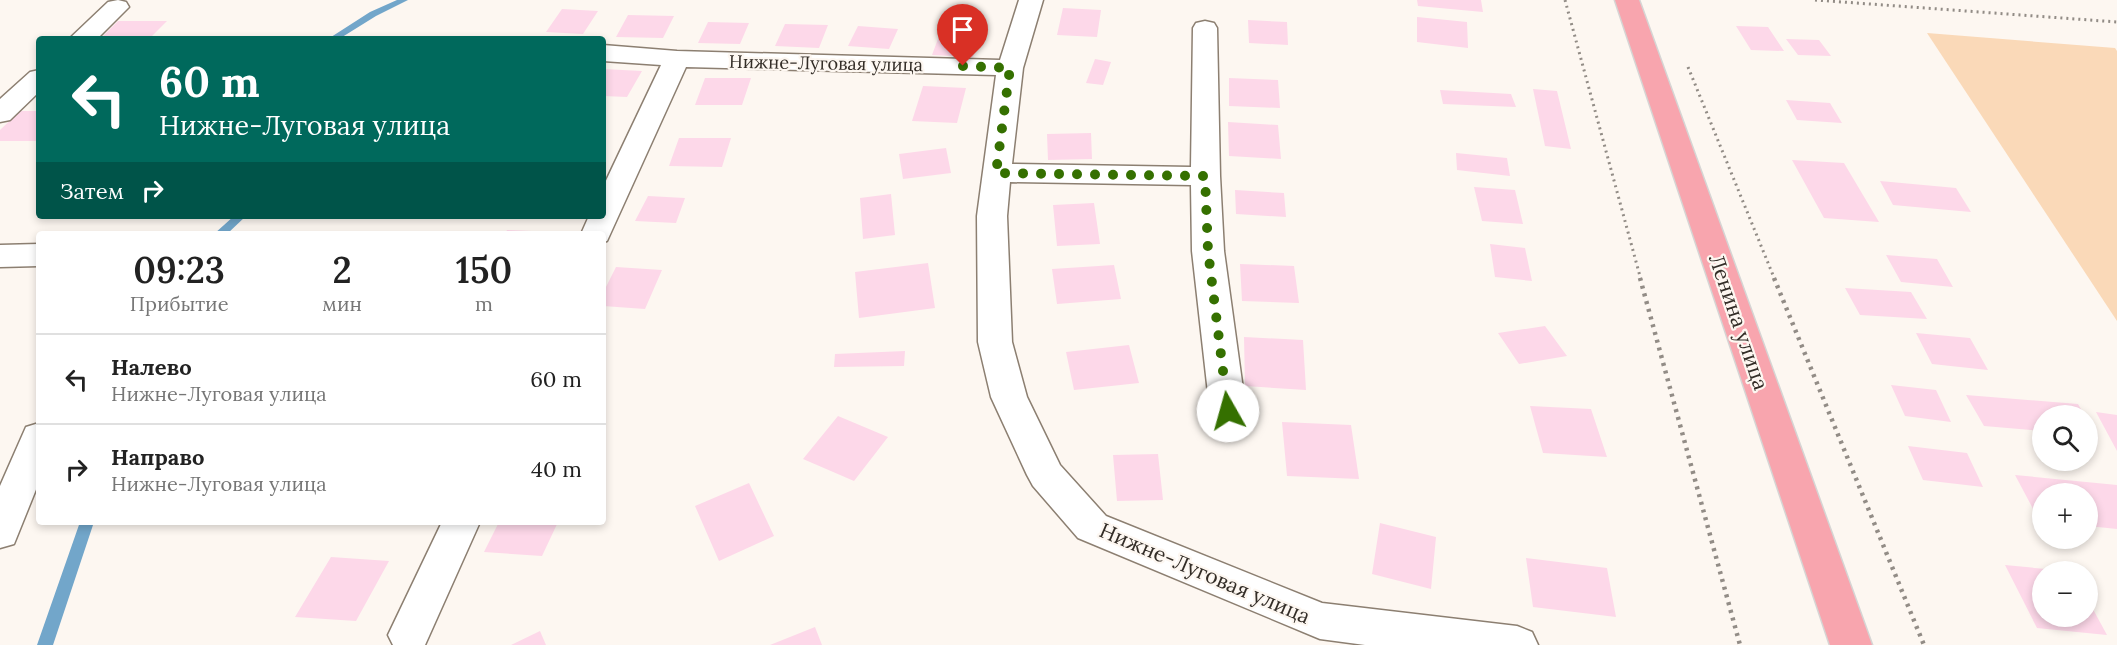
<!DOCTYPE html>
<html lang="ru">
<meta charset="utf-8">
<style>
:root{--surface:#fff;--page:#f6f6f6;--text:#222;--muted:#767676;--line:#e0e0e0}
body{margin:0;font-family:Lora,serif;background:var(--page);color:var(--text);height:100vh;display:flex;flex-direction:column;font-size:22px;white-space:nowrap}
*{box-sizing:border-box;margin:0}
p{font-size:20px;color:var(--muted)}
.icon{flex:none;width:33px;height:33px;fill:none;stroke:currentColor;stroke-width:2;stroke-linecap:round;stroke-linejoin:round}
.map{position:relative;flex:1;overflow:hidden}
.details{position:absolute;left:36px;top:231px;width:570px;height:294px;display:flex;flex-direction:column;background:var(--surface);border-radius:6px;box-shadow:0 3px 9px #0003}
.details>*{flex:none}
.guide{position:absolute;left:36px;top:36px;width:570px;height:183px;border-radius:6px;box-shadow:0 3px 9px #0003;background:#00695c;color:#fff;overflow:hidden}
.buttons{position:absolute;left:2032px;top:405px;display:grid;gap:12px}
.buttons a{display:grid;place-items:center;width:66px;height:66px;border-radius:50%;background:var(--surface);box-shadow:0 3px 9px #0003;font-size:30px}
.pin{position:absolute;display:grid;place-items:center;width:51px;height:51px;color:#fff;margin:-62px -26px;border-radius:50% 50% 50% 0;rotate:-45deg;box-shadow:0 0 6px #0007}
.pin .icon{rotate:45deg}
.me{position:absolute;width:66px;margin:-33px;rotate:353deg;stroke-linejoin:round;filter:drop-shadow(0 0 4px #0008)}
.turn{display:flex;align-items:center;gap:21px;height:126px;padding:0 24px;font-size:27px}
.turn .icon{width:78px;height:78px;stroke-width:2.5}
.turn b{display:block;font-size:42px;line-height:51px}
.then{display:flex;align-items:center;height:57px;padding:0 24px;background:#0003;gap:12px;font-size:22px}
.eta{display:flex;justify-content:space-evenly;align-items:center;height:102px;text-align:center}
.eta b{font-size:36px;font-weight:600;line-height:42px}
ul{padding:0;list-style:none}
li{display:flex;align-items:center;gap:18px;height:90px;padding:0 24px;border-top:2px solid var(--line)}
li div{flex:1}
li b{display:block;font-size:22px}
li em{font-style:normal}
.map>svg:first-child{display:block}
.green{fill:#fad9b8}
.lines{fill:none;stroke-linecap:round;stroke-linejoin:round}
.stream{fill:#72a6ca;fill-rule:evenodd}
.building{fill:#fdd8e9}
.minor-casing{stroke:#8c7f71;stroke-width:3}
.major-casing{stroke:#d6d5d4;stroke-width:3}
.path-far1{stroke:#928c86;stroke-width:3;stroke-dasharray:2 4;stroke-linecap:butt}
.path{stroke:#928c86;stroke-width:4.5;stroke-dasharray:3 5;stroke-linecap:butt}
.minor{fill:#fff;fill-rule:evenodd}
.major{fill:#f8a5ae;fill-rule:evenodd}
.route{stroke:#357000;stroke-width:10;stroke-dasharray:0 18}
.labels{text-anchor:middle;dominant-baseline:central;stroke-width:4.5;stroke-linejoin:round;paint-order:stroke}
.far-street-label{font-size:18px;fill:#332d27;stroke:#fdf7f1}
.street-label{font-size:21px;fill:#332d27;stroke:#fdf7f1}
</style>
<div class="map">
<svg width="2117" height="645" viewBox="0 0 2117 645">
<rect width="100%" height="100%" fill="#fdf7f1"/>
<path class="green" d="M1927 33 2115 48 2117 51V321Z"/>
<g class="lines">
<path class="stream" d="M397 0H408L376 16 339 39H328L370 12Z
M234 216H246L227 234H214Z
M80 522H94L53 645H37Z"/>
</g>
<path class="building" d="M1417 0H1481L1483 12 1418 6Z
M1063 8 1101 10 1097 37 1057 35Z
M562 9 598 11 583 34 546 32Z
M628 15 674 16 663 38 616 37Z
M1417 17 1467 22 1468 48 1417 42Z
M945 20 984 23 973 57 932 55Z
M1248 20 1287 22 1288 45 1249 43Z
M118 21H167L149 39H100Z
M708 22 749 23 740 44 698 43Z
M785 24 828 25 819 48 775 46Z
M858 26 898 29 889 49 848 46Z
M1736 26 1768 27 1784 51 1751 50Z
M1786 39 1819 40 1831 56 1798 55Z
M1095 59 1111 62 1103 85 1086 83Z
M603 69 642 71 627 97 603 96Z
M705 78H751L742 105H695Z
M1229 78 1278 80 1280 108 1229 106Z
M923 86 966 88 957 123 912 121Z
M1533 89 1557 91 1571 149 1545 146Z
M1440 90 1511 94 1516 107 1443 104Z
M1786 100 1830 103 1842 123 1797 120Z
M20 111H39V141H0V130Z
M1228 122 1278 125 1281 159 1229 156Z
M1091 133 1092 159 1048 160 1047 134Z
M679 138H731L722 167 669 166Z
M946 148 951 173 903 179 899 154Z
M1456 153 1507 158 1510 176 1457 170Z
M1792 160 1844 163 1879 222 1824 218Z
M1880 181 1956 188 1971 212 1893 205Z
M1474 187 1515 190 1523 224 1482 221Z
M1235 190 1284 193 1286 217 1236 214Z
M891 194 895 235 863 239 860 198Z
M648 196 685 198 676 223 635 221Z
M1094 203 1100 244 1057 246 1053 205Z
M507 230 556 232 555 234H505Z
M1490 244 1525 248 1532 281 1495 277Z
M1886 255 1937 259 1953 287 1901 282Z
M928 263 935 308 859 318 855 272Z
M1240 264 1294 266 1299 303 1242 301Z
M1114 265 1121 299 1057 304 1052 269Z
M616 267 662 270 645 309 603 306V293Z
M1845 288 1911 292 1927 319 1860 315Z
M1545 326 1567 356 1519 364 1498 333Z
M1916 333 1970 338 1988 370 1932 364Z
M1244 337 1303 340 1306 390 1245 386Z
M1129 345 1139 383 1074 390 1066 352Z
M905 351 904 366 834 367 835 354Z
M1891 385 1936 390 1951 422 1905 416Z
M1966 395 2078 404 2085 416H2043V431L1984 426Z
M1530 406 1591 409 1607 457 1543 453Z
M2096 412 2117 415V451Z
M838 416 888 437 854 481 803 459Z
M1282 422 1351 425 1359 479 1287 476Z
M1908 446 1967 453 1983 487 1923 480Z
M1158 454 1163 500 1117 501 1113 455Z
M2015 475 2117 485V529L2088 526V494H2043V521L2039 520Z
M749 483 774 536 719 561 695 506Z
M499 522H558L542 556 484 552Z
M1380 523 1436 537 1431 589 1372 574Z
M331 557 389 561 356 621 295 617Z
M1526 558 1607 568 1616 617 1533 607Z
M2005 565 2056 570 2043 572V616H2088V600L2107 635 2037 628Z
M815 627 822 645H770Z
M540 631 546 645H511Z"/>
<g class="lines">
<defs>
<path id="minor" d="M118 0 126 2 129 7 97 39H69L108 2Z
M1019 0H1043L1023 68 1012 164 1191 167 1193 28 1196 23 1205 21 1214 23 1217 28 1220 176 1224 251 1246 411 1241 421 1228 425 1215 421 1210 411 1192 251 1191 185 1010 182 1007 216 1012 342 1027 397 1060 465 1106 516 1322 603 1517 626 1532 632 1538 645H1365L1320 639 1078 538 1033 486 1027 475 991 397 978 342 977 216 996 75 686 67 607 241 603 242V234H581L589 216H603V187L661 65 603 61V45L677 51 1000 60Z
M39 70V92L10 120 0 122V99L30 72Z
M39 244V266L0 267V245Z
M39 423V482L14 544 0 548V486L26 427Z
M442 522H480L425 645H393L388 635Z"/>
<path id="major" d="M1615 0H1639L1872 645H1830Z"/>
</defs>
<use href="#minor" class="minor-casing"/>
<use href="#major" class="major-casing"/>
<path class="path-far1" d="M1565 0 1641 280
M1815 0 2117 22
M1688 67 1775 280"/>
<path class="path" d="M1640 278 1740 645
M1774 278 1924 645"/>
<use href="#minor" class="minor"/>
<use href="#major" class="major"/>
</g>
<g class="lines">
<path class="route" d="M963 66 1010 68 996 173 1205 176 1208 251 1228 411"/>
</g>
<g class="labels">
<g class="far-street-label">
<text transform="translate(826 63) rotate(1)">Нижне-Луговая улица</text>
</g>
<g class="street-label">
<text transform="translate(1739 322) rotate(71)">Ленина улица</text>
<text transform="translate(1205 573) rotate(23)">Нижне-Луговая улица</text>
</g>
</g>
</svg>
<div class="buttons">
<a><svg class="icon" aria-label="search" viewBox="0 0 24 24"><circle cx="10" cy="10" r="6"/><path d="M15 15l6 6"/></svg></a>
<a>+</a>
<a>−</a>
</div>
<div class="pin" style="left:963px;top:66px;background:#d93025"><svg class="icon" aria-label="arrive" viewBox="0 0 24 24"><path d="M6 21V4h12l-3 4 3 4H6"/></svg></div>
<svg class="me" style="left:1228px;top:411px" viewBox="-20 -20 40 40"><circle r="19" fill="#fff"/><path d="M0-13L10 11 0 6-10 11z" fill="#357000"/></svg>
<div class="guide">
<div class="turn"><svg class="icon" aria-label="left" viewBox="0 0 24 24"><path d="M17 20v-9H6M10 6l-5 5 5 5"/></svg><div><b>60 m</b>Нижне-Луговая улица</div></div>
<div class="then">Затем<svg class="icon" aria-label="right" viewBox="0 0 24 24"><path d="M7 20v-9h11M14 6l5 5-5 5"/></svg></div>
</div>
<section class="details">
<div class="eta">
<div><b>09:23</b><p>Прибытие</p></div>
<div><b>2</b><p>мин</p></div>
<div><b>150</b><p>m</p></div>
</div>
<ul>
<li><svg class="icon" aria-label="left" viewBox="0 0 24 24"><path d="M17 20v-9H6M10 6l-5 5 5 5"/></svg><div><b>Налево</b><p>Нижне-Луговая улица</p></div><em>60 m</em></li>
<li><svg class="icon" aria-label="right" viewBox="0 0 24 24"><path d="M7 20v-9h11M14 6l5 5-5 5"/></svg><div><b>Направо</b><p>Нижне-Луговая улица</p></div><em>40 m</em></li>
</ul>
</section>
</div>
